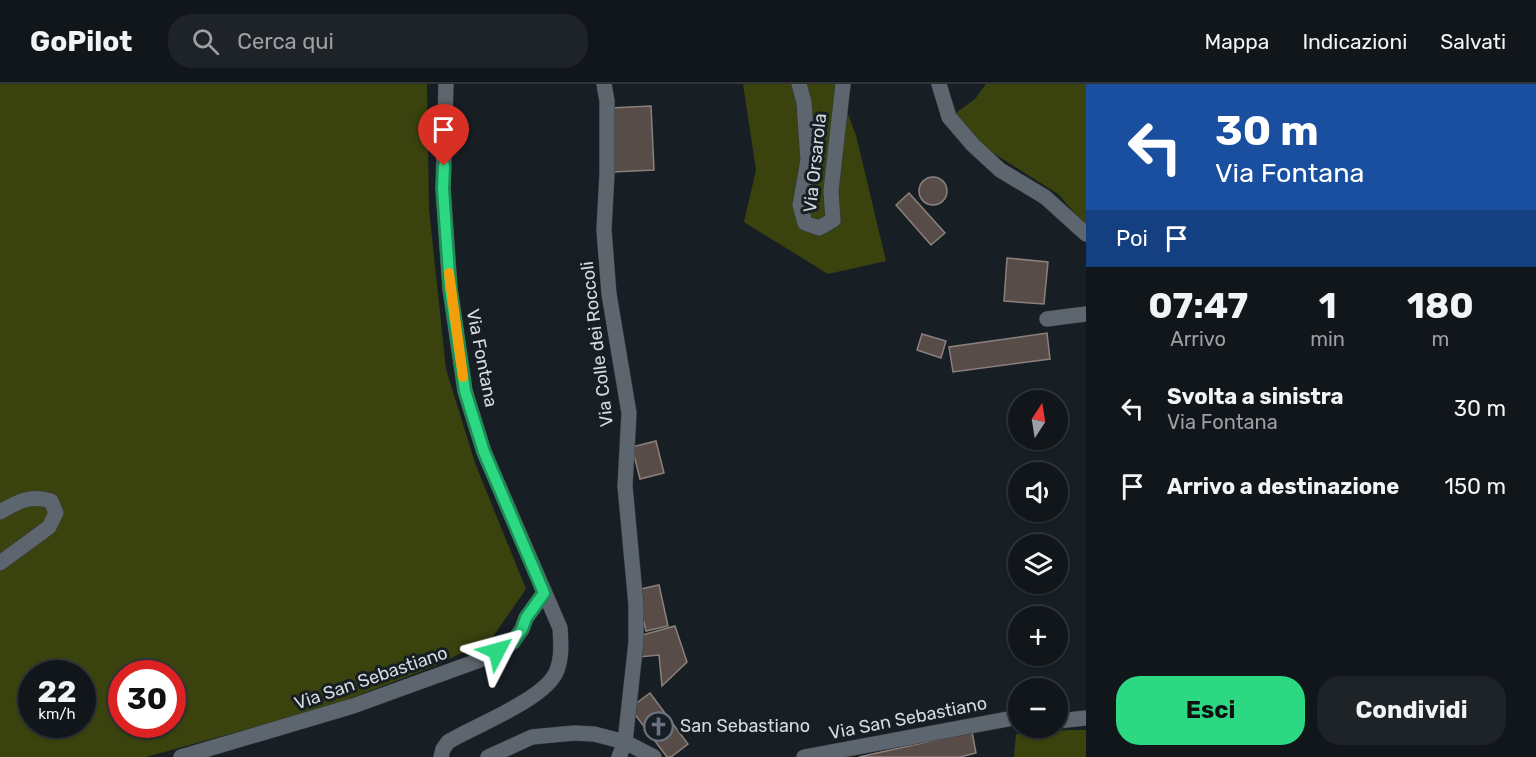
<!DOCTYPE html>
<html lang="it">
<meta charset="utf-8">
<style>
:root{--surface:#11161b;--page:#1e2328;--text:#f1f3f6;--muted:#9c9fa3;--line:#30353a;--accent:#2dd883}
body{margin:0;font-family:Rubik,sans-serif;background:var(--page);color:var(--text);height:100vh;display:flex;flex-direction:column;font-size:22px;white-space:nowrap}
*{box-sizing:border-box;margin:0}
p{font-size:20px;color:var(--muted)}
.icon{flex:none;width:33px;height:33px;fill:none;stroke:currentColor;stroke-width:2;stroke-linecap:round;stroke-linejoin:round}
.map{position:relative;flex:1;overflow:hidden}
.sheet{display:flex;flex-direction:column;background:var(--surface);width:450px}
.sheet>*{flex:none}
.hud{background:#1a4fa0;color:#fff;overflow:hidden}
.needle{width:39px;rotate:12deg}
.buttons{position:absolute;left:1008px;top:306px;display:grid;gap:12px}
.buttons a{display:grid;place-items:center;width:60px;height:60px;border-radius:50%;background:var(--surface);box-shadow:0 2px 4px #0004,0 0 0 2px var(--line);font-size:30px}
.speed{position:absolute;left:18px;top:576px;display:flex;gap:12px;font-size:30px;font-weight:700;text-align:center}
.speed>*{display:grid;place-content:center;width:78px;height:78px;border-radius:50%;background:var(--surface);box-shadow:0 2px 4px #0004,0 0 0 2px var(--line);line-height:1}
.speed small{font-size:15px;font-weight:400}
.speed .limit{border:9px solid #d22;background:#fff;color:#111}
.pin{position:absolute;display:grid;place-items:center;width:51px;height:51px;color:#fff;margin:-62px -26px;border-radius:50% 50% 50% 0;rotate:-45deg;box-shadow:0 0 6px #0007}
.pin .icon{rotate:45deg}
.me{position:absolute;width:66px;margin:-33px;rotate:51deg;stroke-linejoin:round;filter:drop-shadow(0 0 4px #0008)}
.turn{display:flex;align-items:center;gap:21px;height:126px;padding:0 30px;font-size:27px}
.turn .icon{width:78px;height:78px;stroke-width:2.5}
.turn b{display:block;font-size:42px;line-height:51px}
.then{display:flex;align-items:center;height:57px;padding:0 30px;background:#0003;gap:12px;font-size:22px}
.eta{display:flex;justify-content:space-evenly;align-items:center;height:102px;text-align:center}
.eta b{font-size:36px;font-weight:700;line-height:42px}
.cta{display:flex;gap:12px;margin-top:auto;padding:12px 30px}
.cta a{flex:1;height:69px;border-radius:24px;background:var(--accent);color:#111;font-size:24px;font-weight:700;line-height:69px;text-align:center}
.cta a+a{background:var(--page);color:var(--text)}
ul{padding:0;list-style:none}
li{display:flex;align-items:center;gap:18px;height:78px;padding:0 30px}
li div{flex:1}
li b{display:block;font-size:22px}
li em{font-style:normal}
header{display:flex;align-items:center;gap:36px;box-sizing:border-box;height:84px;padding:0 30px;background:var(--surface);border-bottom:2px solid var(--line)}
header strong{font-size:28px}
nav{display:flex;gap:33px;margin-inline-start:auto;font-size:21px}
.search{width:420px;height:54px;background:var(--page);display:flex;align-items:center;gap:15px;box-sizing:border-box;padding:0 21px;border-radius:24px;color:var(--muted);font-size:22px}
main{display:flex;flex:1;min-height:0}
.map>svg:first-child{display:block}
.green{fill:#3a430e;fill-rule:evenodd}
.building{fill:#574c48;stroke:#8c807c;stroke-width:1.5}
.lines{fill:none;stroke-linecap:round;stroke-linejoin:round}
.minor-casing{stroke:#353b3f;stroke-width:16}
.minor{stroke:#5d666e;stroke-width:15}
.route-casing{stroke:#1d8c55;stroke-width:15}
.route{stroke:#2dd883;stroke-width:10}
.slow{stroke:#f59e0b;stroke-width:10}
.labels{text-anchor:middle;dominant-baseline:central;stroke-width:6;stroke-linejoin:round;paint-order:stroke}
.street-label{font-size:18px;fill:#d5dbdf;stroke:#171e24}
.poi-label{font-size:18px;fill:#d5dbdf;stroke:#171e24;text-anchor:start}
</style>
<header>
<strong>GoPilot</strong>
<div class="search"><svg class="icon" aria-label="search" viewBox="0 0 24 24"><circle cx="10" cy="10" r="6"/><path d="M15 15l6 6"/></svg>Cerca qui</div>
<nav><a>Mappa</a><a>Indicazioni</a><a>Salvati</a></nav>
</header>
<main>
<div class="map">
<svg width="1086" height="673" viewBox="0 0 1086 673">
<rect width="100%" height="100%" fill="#171e24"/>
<path class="green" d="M0 0H427L429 125 446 285 475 379 526 505 492 554 435 582 328 623 146 673H0ZM32 590H82V640H32ZM122 590H172V640H122Z
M743 0H836L856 51 886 177 828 190 744 138 756 86Z
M986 0H1086V142L1058 110 957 46 956 29 975 15Z
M1070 646H1086V673H1014L1016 650Z"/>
<path class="building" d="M651 22 654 86 613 88 610 24Z
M919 107a14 14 0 1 1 28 0a14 14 0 1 1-28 0Z
M909 109 945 149 931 161 896 121Z
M1007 174 1048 178 1044 220 1004 217Z
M1047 249 1050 275 953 288 949 263Z
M922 250 946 257 941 274 917 266Z
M656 357 664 389 640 395 632 363Z
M659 501 668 542 646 547 636 506Z
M675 542 687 578 662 602 659 571 639 573 642 551Z
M650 609 688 660 671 673H667L630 624Z
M972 648 976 669 960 673H859Z"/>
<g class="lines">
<defs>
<path id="minor" d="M604 0 607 17V89L604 146 609 210 629 329 625 402 636 521V558L625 658 619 673
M799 0 804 18 808 76 800 121 805 139 819 144 833 136 831 107 843 0
M939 0 949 33 973 61 1000 86 1045 113 1086 150
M1047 235 1086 230
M0 428C17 418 31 410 51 417L56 429 49 443 0 479
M1058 637 1086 634
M181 673 353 622 480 576 513 558 522 545 526 534 544 509
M441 673 443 665 448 658C474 642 548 614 557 586 562 573 561 559 560 544L484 368 465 307 450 205 443 105 446 0
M488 673 532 653 574 649 594 650 625 658 654 673
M804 673 1018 633"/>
</defs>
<use href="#minor" class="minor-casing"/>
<use href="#minor" class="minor"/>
</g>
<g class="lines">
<defs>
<path id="route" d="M444 82 443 105 450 204 465 307 484 368 544 509 526 534 522 545 513 558 497 567"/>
</defs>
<use href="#route" class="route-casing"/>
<use href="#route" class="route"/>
<path class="slow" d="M449 189 463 293"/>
</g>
<defs>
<symbol id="church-ring" viewBox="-11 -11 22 22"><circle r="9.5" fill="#171e24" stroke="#6b7280" stroke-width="1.5"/><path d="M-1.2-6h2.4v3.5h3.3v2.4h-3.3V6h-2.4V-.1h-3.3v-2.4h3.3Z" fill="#6b7280"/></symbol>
</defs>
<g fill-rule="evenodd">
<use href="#church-ring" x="642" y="626" width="33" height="33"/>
</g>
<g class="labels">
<g class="street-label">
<text transform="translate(815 79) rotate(-84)">Via Orsarola</text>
<text transform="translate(597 260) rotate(-97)">Via Colle dei Roccoli</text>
<text transform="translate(482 274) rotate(79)">Via Fontana</text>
<text transform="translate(371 594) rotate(-19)">Via San Sebastiano</text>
<text transform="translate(908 634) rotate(-11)">Via San Sebastiano</text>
</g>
<g class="poi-label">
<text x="680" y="642">San Sebastiano</text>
</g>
</g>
</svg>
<div class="buttons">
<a><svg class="needle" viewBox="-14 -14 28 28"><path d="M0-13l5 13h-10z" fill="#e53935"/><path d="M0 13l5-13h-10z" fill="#9c9fa3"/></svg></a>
<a><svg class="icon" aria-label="sound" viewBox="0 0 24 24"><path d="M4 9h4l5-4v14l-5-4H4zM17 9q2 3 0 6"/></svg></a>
<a><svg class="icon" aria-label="layers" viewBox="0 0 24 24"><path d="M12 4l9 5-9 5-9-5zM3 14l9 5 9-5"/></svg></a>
<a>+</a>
<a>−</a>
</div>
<div class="speed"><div>22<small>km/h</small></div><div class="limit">30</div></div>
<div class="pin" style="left:444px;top:82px;background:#d93025"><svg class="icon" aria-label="arrive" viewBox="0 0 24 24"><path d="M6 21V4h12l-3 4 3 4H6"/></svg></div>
<svg class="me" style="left:497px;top:567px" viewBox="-20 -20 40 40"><path d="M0-17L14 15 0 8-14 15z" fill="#2dd883" stroke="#fff" stroke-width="4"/></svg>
</div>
<section class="sheet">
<div class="hud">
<div class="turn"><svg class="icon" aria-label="left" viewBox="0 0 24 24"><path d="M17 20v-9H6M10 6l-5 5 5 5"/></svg><div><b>30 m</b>Via Fontana</div></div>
<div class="then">Poi<svg class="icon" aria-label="arrive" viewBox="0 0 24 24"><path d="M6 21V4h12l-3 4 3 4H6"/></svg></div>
</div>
<div class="eta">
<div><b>07:47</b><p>Arrivo</p></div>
<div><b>1</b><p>min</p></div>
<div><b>180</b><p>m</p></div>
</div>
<ul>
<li><svg class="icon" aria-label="left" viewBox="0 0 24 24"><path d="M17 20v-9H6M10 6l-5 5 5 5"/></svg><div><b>Svolta a sinistra</b><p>Via Fontana</p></div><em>30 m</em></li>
<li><svg class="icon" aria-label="arrive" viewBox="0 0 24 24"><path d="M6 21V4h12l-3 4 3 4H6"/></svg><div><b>Arrivo a destinazione</b></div><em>150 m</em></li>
</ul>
<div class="cta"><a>Esci</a><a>Condividi</a></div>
</section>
</main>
